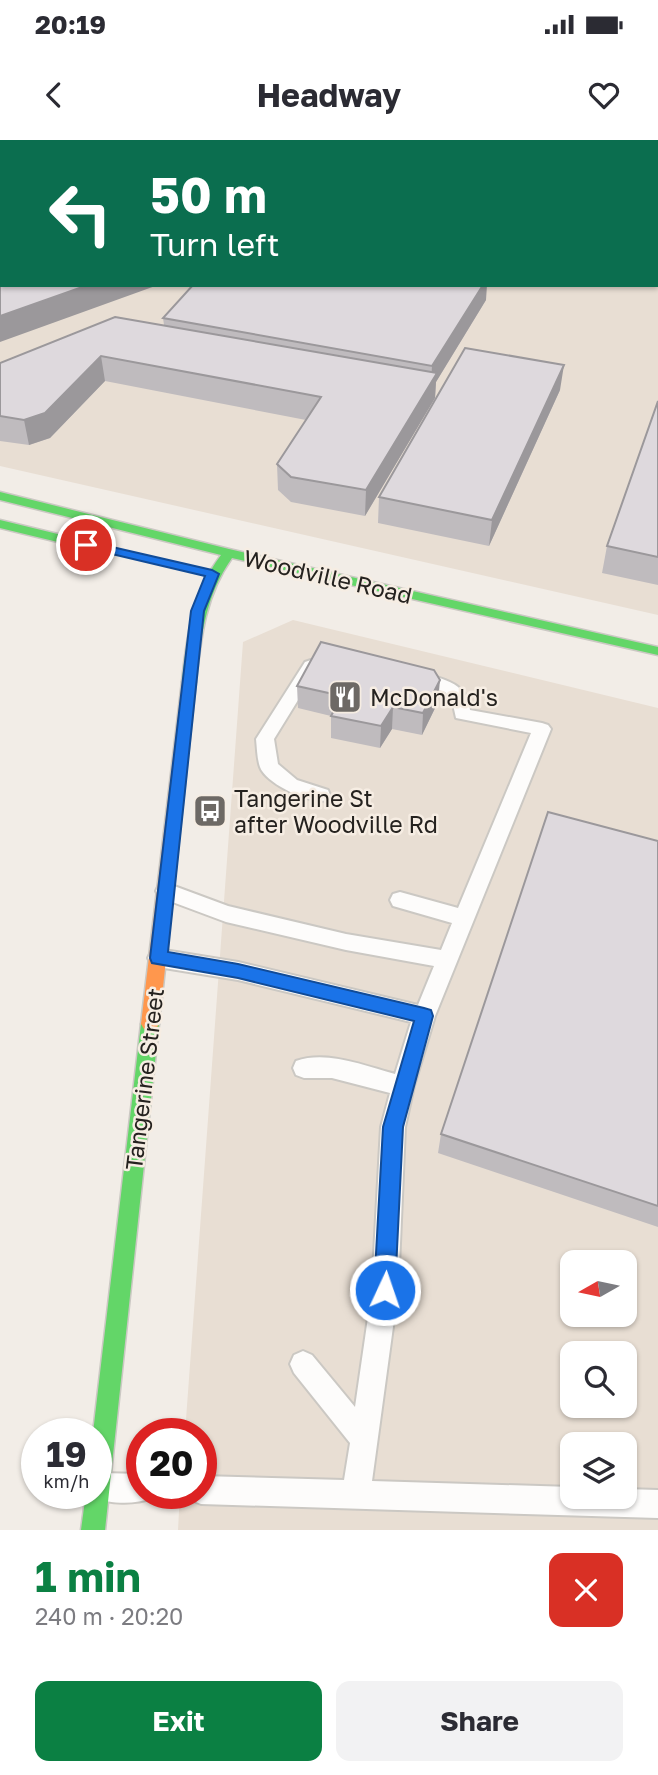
<!DOCTYPE html>
<meta charset="utf-8">
<style>
:root{--surface:#fff;--page:#f2f2f3;--text:#2b2b33;--muted:#7c7c81;--accent:#0b8043}
body{margin:0;font-family:"Golos Text",sans-serif;background:var(--page);color:var(--text);height:100vh;display:flex;flex-direction:column;font-size:26px;white-space:nowrap}
*{box-sizing:border-box;margin:0}
p{font-size:23px;color:var(--muted)}
.icon{flex:none;width:38px;height:38px;fill:none;stroke:currentColor;stroke-width:2;stroke-linecap:round;stroke-linejoin:round}
.map{position:relative;height:1390px;overflow:hidden}
.side{display:flex;flex-direction:column;background:var(--surface);flex:1}
.side>*{flex:none}
.guide{position:absolute;left:0px;top:0px;width:658px;height:147px;box-shadow:0 2px 5px #0004;background:#0b6e4f;color:#fff;overflow:hidden}
.needle{width:46px;rotate:261deg}
.controls{position:absolute;left:560px;top:1110px;display:grid;gap:14px}
.controls a{display:grid;place-items:center;width:77px;height:77px;border-radius:14px;background:var(--surface);box-shadow:0 2px 5px #0004;font-size:35px}
.speed{position:absolute;left:21px;top:1278px;display:flex;gap:14px;font-size:35px;font-weight:700;text-align:center}
.speed>*{display:grid;place-content:center;width:91px;height:91px;border-radius:50%;background:var(--surface);box-shadow:0 2px 5px #0004;line-height:1}
.speed small{font-size:18px;font-weight:400}
.speed .limit{border:10px solid #d22;background:#fff;color:#111}
.pin{position:absolute;display:grid;place-items:center;width:60px;height:60px;color:#fff;margin:-30px;border:4px solid #fff;border-radius:50%;box-shadow:0 2px 7px #0007}
.me{position:absolute;width:77px;margin:-38px;rotate:3deg;stroke-linejoin:round;filter:drop-shadow(0 0 5px #0008)}
.turn{display:flex;align-items:center;gap:24px;height:147px;padding:0 35px;font-size:32px}
.turn .icon{width:91px;height:91px;stroke-width:2.5}
.turn b{display:block;font-size:49px;line-height:60px}
.round{display:grid;place-items:center;flex:none;width:74px;height:74px;border-radius:14px;background:var(--page)}
.head{display:flex;align-items:center;justify-content:space-between;height:119px;padding:0 35px}
h1{font-size:42px;font-weight:700;line-height:52px;color:var(--accent)}
.primary-button{display:flex;gap:14px;margin-top:auto;padding:14px 35px}
.primary-button a{flex:1;height:80px;border-radius:14px;background:var(--accent);color:#fff;font-size:28px;font-weight:700;line-height:80px;text-align:center}
.primary-button a+a{background:var(--page);color:var(--text)}
.status{display:flex;justify-content:space-between;align-items:center;height:49px;padding:0 35px;background:var(--surface);direction:ltr}
.status svg{height:19px;fill:currentColor}
header{display:flex;justify-content:space-between;align-items:center;height:91px;padding:0 35px;background:var(--surface);font-size:32px;font-weight:700}
.map>svg:first-child{display:block}
.built{fill:#e8ded3;fill-rule:evenodd}
.lines{fill:none;stroke-linecap:round;stroke-linejoin:round}
.lane-casing{stroke:#cbc8c3;stroke-width:4}
.fast-casing{stroke:#cbc8c3;stroke-width:3}
.slow-casing{stroke:#cbc8c3;stroke-width:3}
.lane{fill:#fdfcfb;fill-rule:evenodd}
.fast{fill:#63d668;fill-rule:evenodd}
.slow{fill:#ff974d;fill-rule:evenodd}
.wall{fill:#bfbbbe}
.shaded-wall{fill:#9b989b}
.building{fill:#ded9dd;stroke:#9b989b;stroke-width:2}
.route{fill:#1a73e8;stroke:#114b97;stroke-width:2}
.labels{text-anchor:middle;dominant-baseline:central;stroke-width:5;stroke-linejoin:round;paint-order:stroke}
.street-label{font-size:23px;fill:#25221f;stroke:#f6ede3}
.poi-label{font-size:23px;fill:#25221f;stroke:#f6ede3;text-anchor:start}
</style>
<div class="status"><b>20:19</b><svg viewBox="0 0 49 12"><path d="M0 12V9h3v3zM5 12V6h3v6zM10 12V3h3v9zM15 12V0h3v12zM26 1h20v11H26zM47 4h2v5h-2z"/></svg></div>
<header><svg class="icon" aria-label="back" viewBox="0 0 24 24"><path d="M15 5l-7 7 7 7"/></svg>Headway<svg class="icon" aria-label="heart" viewBox="0 0 24 24"><path d="M12 20l-8-8c-3-5 5-10 8-4 3-6 11-1 8 4z"/></svg></header>
<div class="map">
<svg width="658" height="1390" viewBox="0 0 658 1390">
<rect width="100%" height="100%" fill="#f2ede7"/>
<path class="built" d="M0 0H658V475L0 326ZM2 2H656V145H2Z
M293 480 658 568V1390H178L180 1353H201V1293H185L243 502ZM572 1122H625V1174H572ZM572 1213H625V1265H572ZM572 1304H625V1356H572Z"/>
<g class="lines">
<defs>
<path id="lane" d="M311 520 319 526 274 599 278 624 297 640 328 650 330 655 328 660C311 665 266 644 260 627 257 619 257 608 256 599L305 522Z
M415 531C438 538 468 541 470 570L542 583 548 585 551 589 435 876 414 946 405 987 398 1150 372 1341 572 1347V1356H625V1349L658 1350V1378L201 1364 191 1360 188 1353H201V1336L344 1340 350 1303 294 1233 290 1224 294 1215 303 1211 312 1215 355 1267 372 1150 381 987 390 953 332 938H304L296 935 293 928 296 921C327 910 365 926 395 934L411 882 238 840 158 827 151 824 148 818 151 812 158 809 238 822 418 865 434 826 346 810 226 782 159 757 156 751 159 745 166 743 228 766 346 794 441 810 452 783 393 766 390 760 393 754 400 752 458 768 531 593 456 578 452 560 445 552 409 541 406 537Z
M102 1333 142 1334V1353H154L152 1358C135 1365 109 1364 92 1357L90 1353H96V1335Z"/>
<path id="fast" d="M0 352 229 409 658 507V515L232 418C205 456 201 497 196 542L189 547 182 542C187 495 192 454 221 415L0 360Z
M0 380 107 406 109 409 103 413 0 388Z
M150 876 156 879 159 884 105 1390H81L86 1353H96V1293H93L141 884 144 879Z"/>
<path id="slow" d="M189 537 196 542 159 884 156 889 150 892 144 889 141 884 182 542Z"/>
</defs>
<use href="#lane" class="lane-casing"/>
<use href="#fast" class="fast-casing"/>
<use href="#slow" class="slow-casing"/>
<use href="#lane" class="lane"/>
<use href="#fast" class="fast"/>
<use href="#slow" class="slow"/>
</g>
<path class="wall" d="M0 0H146L140 2H2V90H0Z
M501 0H658V80H656V2H501Z
M486 160 436 242 435 258 365 376 291 362 278 350 277 324 306 280 105 241 50 298 29 305 0 301V223L164 185 163 178Z
M560 250 489 406 378 383 379 357Z
M658 261V445L602 433 607 406Z
M297 546 438 562 422 595 392 589 380 608 331 598V576L298 568Z
M658 701V1087L438 1013 441 994Z"/>
<path class="shaded-wall" d="M68 0H146L140 2H62Z
M0 18H2V41L0 42Z
M2 65V90H0V66Z
M88 145H158L0 202V176Z
M483 145H487L486 160 436 242 435 258 365 376 366 350 431 242 432 226Z
M101 216 105 241 50 298 29 305 24 280Z
M564 225 560 250 489 406 492 380Z
M440 540 438 562 422 595 423 573Z
M393 567 392 589 380 608 381 586Z"/>
<path class="building" d="M0 0H23L26 2H2V18H0Z
M49 0H68L62 2H52Z
M92 0H116L120 2H87Z
M502 0H658V57H656V2H502Z
M0 29H2V65L0 66Z
M0 107H2V145H88L0 176Z
M193 145H483L432 226 163 178Z
M115 177 437 233 366 350 291 337 277 324 321 257 101 216 45 273 24 280 0 276V223Z
M465 208 564 225 492 380 379 357Z
M658 261V417L607 406Z
M321 502 434 530 440 540 423 573 393 567 381 586 331 576 342 556 297 546Z
M548 672 658 701V1066L441 994Z"/>
<path class="route" d="M86 401 212 430 219 434 204 471 168 812 238 824 424 868 431 870 433 876 403 987 395 1150 392 1157 385 1160 377 1157 374 1150 383 987 414 881 238 838 152 823 150 818 191 471 205 436 82 407V402Z"/>
<defs>
<symbol id="restaurant-square" viewBox="-11 -11 22 22"><rect x="-9" y="-9" width="18" height="18" rx="4" fill="#6d6965" stroke="#f6ede3"/><path d="M-5-6h1v4h1v-4h1v4h1v-4h1v5L-1.5 .5V6h-2V.5L-5-1ZM5-6V6H3V1.5H1.5Q1.5-4 5-6Z" fill="#fff"/></symbol>
<symbol id="bus-square" viewBox="-11 -11 22 22"><rect x="-9" y="-9" width="18" height="18" rx="4" fill="#6d6965" stroke="#f6ede3"/><path d="M-5-6H5V4H4V6H2V4H-2V6H-4V4H-5ZM-3.5-4V0h7V-4ZM-3.5 1.2v1.5H-2V1.2ZM2 1.2v1.5H3.5V1.2Z" fill="#fff"/></symbol>
</defs>
<g fill-rule="evenodd">
<use href="#restaurant-square" x="326" y="538" width="38" height="38"/>
<use href="#bus-square" x="191" y="652" width="38" height="38"/>
</g>
<g class="labels">
<g class="street-label">
<text transform="translate(328 436) rotate(13)">Woodville Road</text>
<text transform="translate(144 939) rotate(-83)">Tangerine Street</text>
</g>
<g class="poi-label">
<text x="370" y="557">McDonald's</text>
<text x="234" y="658">Tangerine St<tspan x="234" dy="26">after Woodville Rd</tspan></text>
</g>
</g>
</svg>
<div class="controls">
<a><svg class="needle" viewBox="-14 -14 28 28"><path d="M0-13l5 13h-10z" fill="#e53935"/><path d="M0 13l5-13h-10z" fill="#7c7c81"/></svg></a>
<a><svg class="icon" aria-label="search" viewBox="0 0 24 24"><circle cx="10" cy="10" r="6"/><path d="M15 15l6 6"/></svg></a>
<a><svg class="icon" aria-label="layers" viewBox="0 0 24 24"><path d="M12 4l9 5-9 5-9-5zM3 14l9 5 9-5"/></svg></a>
</div>
<div class="speed"><div>19<small>km/h</small></div><div class="limit">20</div></div>
<div class="pin" style="left:86px;top:405px;background:#d93025"><svg class="icon" aria-label="arrive" viewBox="0 0 24 24"><path d="M6 21V4h12l-3 4 3 4H6"/></svg></div>
<svg class="me" style="left:385px;top:1150px" viewBox="-20 -20 40 40"><circle r="17" fill="#1a73e8" stroke="#fff" stroke-width="3"/><path d="M0-11L8 9 0 5-8 9z" fill="#fff"/></svg>
<div class="guide">
<div class="turn"><svg class="icon" aria-label="left" viewBox="0 0 24 24"><path d="M17 20v-9H6M10 6l-5 5 5 5"/></svg><div><b>50 m</b>Turn left</div></div>
</div>
</div>
<section class="side">
<div class="head"><div><h1>1 min</h1><p>240 m · 20:20</p></div><a class="round" style="background:#d93025;color:#fff"><svg class="icon" aria-label="close" viewBox="0 0 24 24"><path d="M6 6l12 12M18 6L6 18"/></svg></a></div>
<div class="primary-button"><a>Exit</a><a>Share</a></div>
</section>
